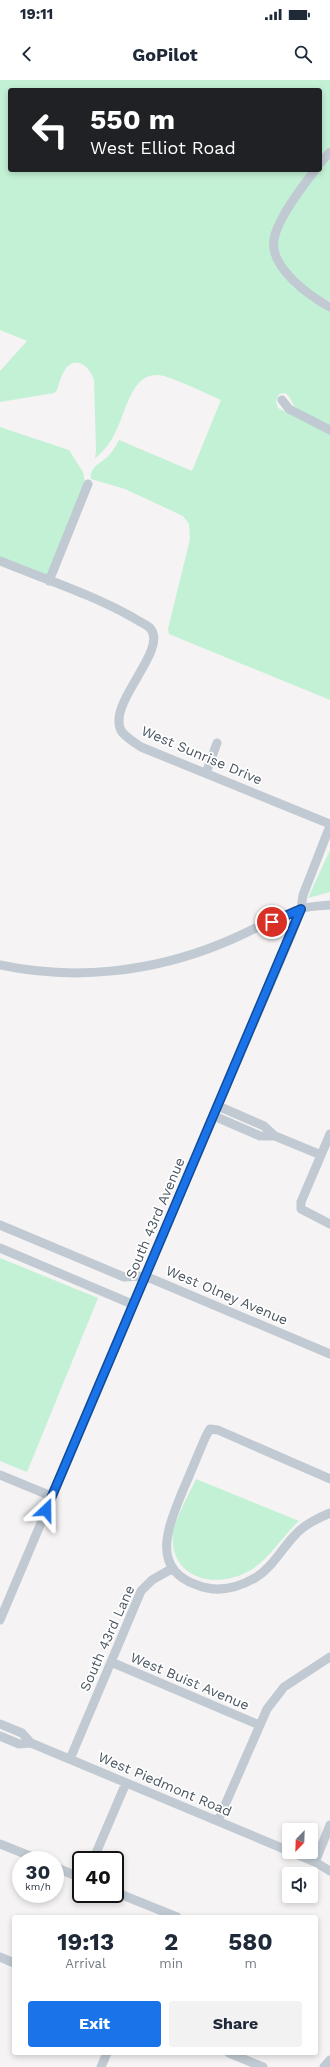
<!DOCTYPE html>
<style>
:root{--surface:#fff;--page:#f2f2f3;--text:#1f2937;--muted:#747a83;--accent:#1a73e8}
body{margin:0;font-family:"Work Sans",sans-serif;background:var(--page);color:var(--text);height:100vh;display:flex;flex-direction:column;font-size:15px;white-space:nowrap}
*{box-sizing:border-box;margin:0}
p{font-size:13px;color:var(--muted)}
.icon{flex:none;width:22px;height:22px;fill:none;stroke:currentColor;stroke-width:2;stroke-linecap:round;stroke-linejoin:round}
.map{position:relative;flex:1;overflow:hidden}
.drawer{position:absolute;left:12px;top:1835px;width:306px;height:140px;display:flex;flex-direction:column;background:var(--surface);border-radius:4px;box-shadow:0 2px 6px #0003}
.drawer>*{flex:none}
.hud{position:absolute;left:8px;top:8px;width:314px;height:84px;border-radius:4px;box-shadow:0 2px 6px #0003;background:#202124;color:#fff;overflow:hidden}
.needle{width:26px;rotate:203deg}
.controls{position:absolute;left:282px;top:1743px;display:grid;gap:8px}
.controls a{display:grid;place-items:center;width:36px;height:36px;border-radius:4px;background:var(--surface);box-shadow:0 2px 6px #0003;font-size:20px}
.speed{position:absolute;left:12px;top:1771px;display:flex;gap:8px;font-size:20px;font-weight:700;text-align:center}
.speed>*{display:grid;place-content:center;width:52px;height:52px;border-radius:50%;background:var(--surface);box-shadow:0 2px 6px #0003;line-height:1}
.speed small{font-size:10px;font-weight:400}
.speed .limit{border:2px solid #111;border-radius:6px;background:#fff;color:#111}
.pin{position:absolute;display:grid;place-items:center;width:34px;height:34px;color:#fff;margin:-17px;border:2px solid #fff;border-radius:50%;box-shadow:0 1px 4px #0007}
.me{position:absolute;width:44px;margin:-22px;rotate:23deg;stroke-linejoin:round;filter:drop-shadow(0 0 3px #0008)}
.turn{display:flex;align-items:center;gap:14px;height:84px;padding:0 16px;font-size:18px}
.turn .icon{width:52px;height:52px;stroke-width:2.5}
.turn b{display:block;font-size:28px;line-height:34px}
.eta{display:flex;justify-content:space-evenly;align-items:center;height:68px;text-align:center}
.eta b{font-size:24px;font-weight:700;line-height:28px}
.action{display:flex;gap:8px;margin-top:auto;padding:8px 16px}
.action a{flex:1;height:46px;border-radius:4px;background:var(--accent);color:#fff;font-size:16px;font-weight:700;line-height:46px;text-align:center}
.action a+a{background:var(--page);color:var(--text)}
.status{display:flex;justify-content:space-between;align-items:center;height:28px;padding:0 20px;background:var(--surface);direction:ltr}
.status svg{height:11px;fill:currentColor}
header{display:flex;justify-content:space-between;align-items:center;height:52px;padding:0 16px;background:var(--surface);font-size:18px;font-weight:700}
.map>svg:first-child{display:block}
.green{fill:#c3f1d5}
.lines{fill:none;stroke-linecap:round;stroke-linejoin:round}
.minor{stroke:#c1cad2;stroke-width:9}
.route-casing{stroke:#114b97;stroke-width:10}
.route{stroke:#1a73e8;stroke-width:7}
.labels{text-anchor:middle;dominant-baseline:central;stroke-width:3.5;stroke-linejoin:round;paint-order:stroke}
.street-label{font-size:14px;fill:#4a5661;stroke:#fff}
</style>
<div class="status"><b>19:11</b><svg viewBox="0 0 49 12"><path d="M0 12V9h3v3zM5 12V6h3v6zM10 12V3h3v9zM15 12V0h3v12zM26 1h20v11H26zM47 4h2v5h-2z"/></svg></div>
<header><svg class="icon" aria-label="back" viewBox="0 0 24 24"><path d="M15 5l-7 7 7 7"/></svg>GoPilot<svg class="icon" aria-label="search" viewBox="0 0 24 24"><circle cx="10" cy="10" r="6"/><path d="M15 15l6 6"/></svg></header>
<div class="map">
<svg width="330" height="1987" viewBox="0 0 330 1987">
<rect width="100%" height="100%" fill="#f5f3f3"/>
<path class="green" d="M0 0H330V68L320 78V10H10V90H311L270 159 292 205 311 221 330 231V346C319 340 305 336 296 328 291 323 291 316 285 313L279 314 276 322 278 328 330 354V620L169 554 168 549 190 459 189 444 183 436 125 409 91 399C89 386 103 383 110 374 114 370 116 365 119 360L192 391 221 320C203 312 185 303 167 297 131 285 127 333 114 355 109 365 102 372 95 379L96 370 94 300C91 289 78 275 67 287 62 292 59 304 57 310L54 313 0 322V291L27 261 0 250Z
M330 75V221L314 214 298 202 283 183 276 161 281 149 299 116Z
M0 347 69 370 83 392 85 403 47 497 0 478Z
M330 770V812L308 818Z
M0 1178 98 1218 27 1392 0 1381Z
M196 1399 299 1441C281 1457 269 1481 247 1492 213 1510 168 1497 173 1452 174 1442 191 1410 196 1399Z"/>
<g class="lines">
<path class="minor" d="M320 83 330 72
M315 90C302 107 278 138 274 159 269 187 309 216 330 227
M282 320 289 329 330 350
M0 481C44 499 91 514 132 537 138 541 146 544 150 548 170 570 104 625 122 652 127 658 135 663 141 667L330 744
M49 501 88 404
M206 693 217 663
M0 885C74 901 153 892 223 863 248 853 273 838 300 829 309 826 320 826 330 825
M218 1026 264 1046 275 1056 321 1075
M214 1036 260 1056H275
M330 1054 301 1122V1129L330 1144
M0 1145 124 1197 145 1196 330 1274
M0 1168 132 1224
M0 1395 51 1416
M330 1399 218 1350 210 1349 206 1356C198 1374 191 1392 183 1410 170 1443 148 1488 197 1505 217 1513 236 1509 255 1498 272 1488 282 1468 296 1454 305 1444 318 1438 330 1433
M0 1540C96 1310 194 1082 292 853L301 829 303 815 330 746
M111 1582 259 1645
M0 1644 22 1653 31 1663 289 1771
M0 1656 19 1664 31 1663
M70 1679 141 1511 152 1500 173 1488
M218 1741 267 1629 284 1607 330 1577
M0 1764 40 1780
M291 1772 315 1782 330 1791
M93 1780 126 1703
M315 1782 330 1745
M55 1787 81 1798
M115 1812 177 1837
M0 1877 14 1883
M229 1973 263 1987
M101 1987 107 1973
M324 1987 330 1980"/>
</g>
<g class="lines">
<defs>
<path id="route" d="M46 1430 301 829 272 842"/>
</defs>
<use href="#route" class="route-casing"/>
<use href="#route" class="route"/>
</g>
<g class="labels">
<g class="street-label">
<text transform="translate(202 675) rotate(23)">West Sunrise Drive</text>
<text transform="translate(155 1138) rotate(-67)">South 43rd Avenue</text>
<text transform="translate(227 1215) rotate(23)">West Olney Avenue</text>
<text transform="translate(107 1558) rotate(-66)">South 43rd Lane</text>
<text transform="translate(190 1601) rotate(23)">West Buist Avenue</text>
<text transform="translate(165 1704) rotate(23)">West Piedmont Road</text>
</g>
</g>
</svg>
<div class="controls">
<a><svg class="needle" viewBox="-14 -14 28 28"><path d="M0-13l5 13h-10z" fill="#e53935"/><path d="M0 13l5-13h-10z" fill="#747a83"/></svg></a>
<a><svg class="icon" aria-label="sound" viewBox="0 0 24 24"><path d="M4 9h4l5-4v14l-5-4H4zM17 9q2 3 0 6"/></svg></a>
</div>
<div class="speed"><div>30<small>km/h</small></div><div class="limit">40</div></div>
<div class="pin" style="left:272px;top:842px;background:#d93025"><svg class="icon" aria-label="arrive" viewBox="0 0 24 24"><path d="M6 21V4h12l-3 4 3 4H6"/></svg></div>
<svg class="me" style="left:46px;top:1430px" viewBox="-20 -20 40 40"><path d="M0-17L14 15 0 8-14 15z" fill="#1a73e8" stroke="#fff" stroke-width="4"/></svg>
<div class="hud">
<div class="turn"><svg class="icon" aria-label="left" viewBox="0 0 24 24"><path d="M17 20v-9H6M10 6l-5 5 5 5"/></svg><div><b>550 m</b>West Elliot Road</div></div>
</div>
<section class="drawer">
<div class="eta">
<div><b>19:13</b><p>Arrival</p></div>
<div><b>2</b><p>min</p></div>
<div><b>580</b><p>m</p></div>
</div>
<div class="action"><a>Exit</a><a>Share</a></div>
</section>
</div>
